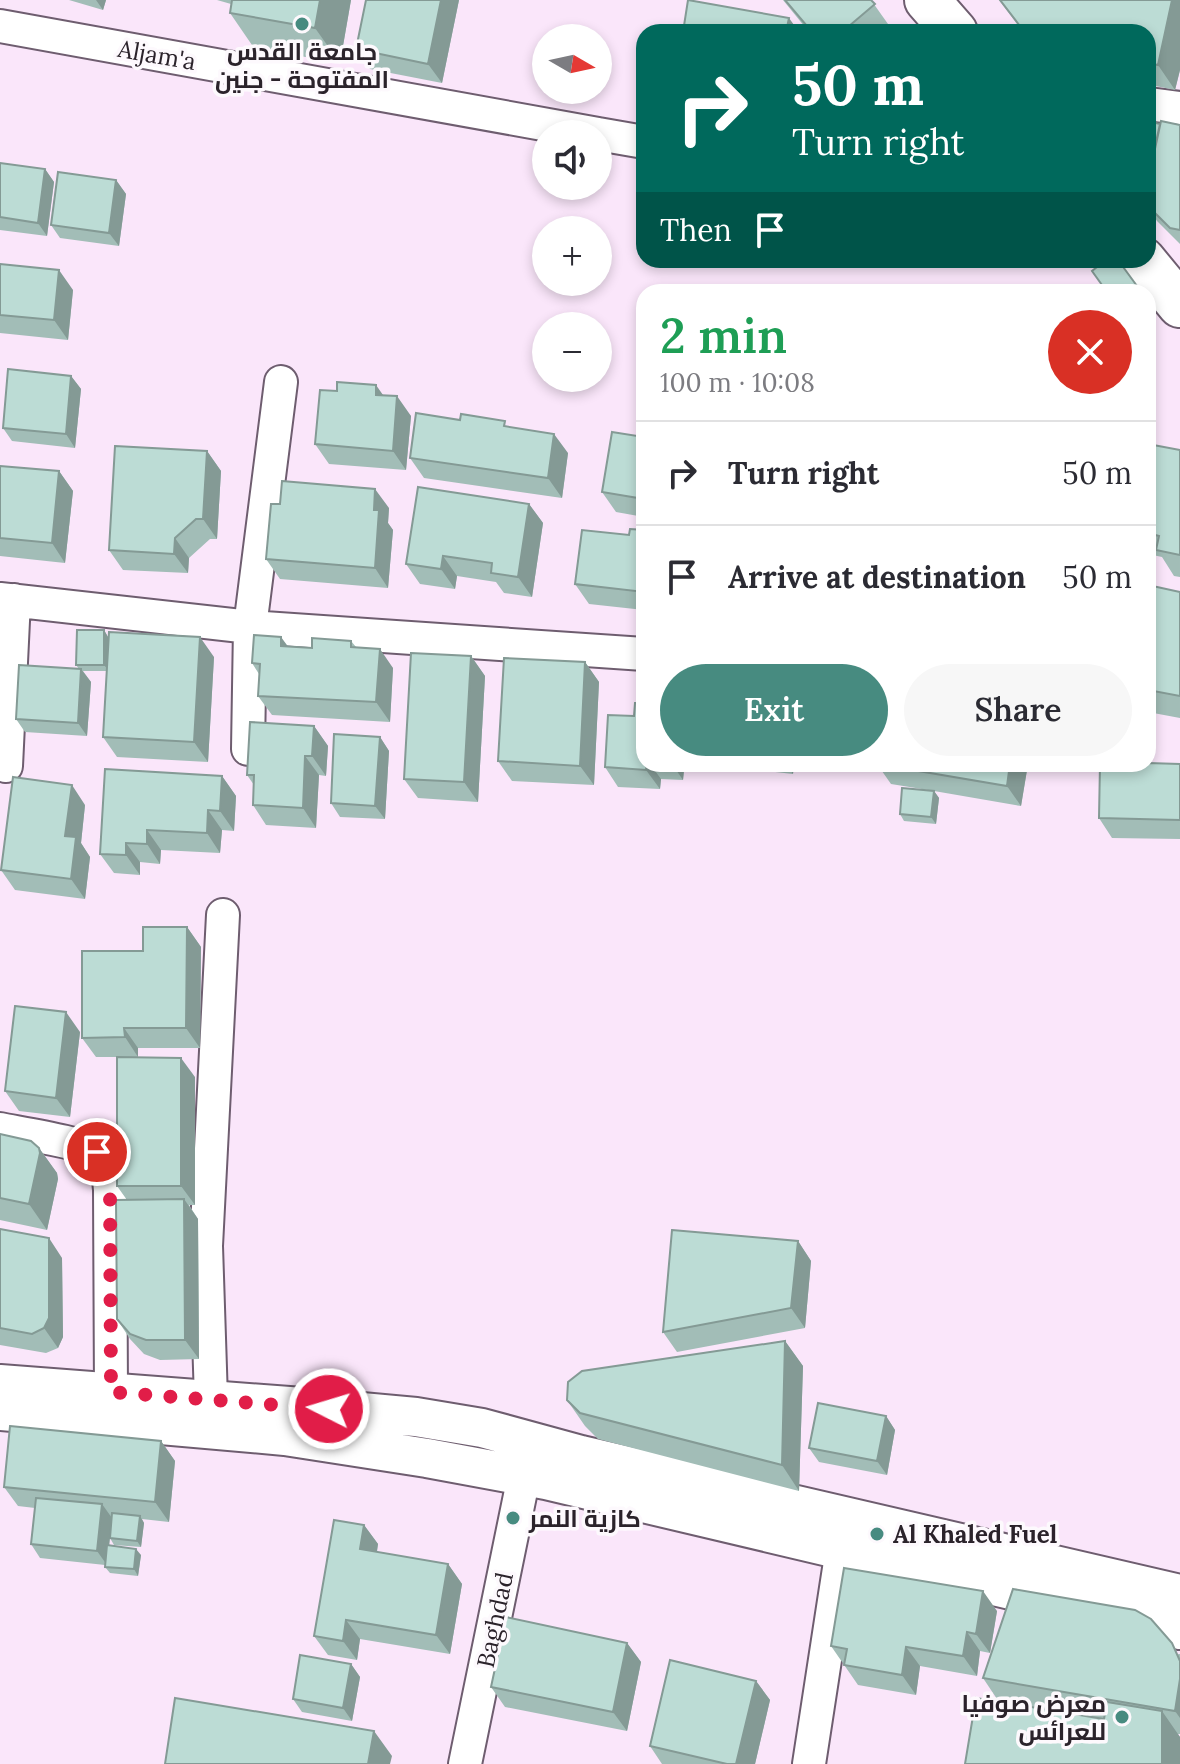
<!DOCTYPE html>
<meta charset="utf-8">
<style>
:root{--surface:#fff;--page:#f7f7f7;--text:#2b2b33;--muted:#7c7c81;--line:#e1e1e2;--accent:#478b80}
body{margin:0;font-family:Lora,Cairo,serif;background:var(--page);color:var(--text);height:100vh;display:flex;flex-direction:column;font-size:30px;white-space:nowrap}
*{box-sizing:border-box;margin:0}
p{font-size:26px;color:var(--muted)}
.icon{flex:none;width:44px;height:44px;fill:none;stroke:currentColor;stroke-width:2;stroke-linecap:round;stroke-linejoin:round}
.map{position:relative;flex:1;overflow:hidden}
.details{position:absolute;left:636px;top:284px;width:520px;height:488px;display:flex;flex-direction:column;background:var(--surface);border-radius:24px;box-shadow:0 4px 12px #0003}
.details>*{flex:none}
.banner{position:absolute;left:636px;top:24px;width:520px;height:244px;border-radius:24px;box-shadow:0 4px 12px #0003;background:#00695c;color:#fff;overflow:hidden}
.needle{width:52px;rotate:99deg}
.fabs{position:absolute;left:532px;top:24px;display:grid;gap:16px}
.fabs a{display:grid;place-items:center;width:80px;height:80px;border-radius:50%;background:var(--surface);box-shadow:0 4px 12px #0003;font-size:40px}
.pin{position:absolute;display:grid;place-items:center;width:68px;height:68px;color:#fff;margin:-34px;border:4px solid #fff;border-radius:50%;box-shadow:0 2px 8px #0007}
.me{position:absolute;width:88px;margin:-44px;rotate:275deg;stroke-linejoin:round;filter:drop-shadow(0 0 6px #0008)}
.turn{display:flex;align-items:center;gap:28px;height:168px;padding:0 24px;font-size:36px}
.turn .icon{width:104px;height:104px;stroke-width:2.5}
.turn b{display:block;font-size:56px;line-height:68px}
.then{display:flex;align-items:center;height:76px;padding:0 24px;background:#0003;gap:16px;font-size:30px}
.round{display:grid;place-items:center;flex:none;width:84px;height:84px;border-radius:42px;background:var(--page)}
.head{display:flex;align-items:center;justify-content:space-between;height:136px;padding:0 24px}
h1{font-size:48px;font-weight:600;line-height:60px;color:#1e9e55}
.cta{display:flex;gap:16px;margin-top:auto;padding:16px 24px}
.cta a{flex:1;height:92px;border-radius:48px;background:var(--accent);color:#fff;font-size:32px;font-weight:600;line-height:92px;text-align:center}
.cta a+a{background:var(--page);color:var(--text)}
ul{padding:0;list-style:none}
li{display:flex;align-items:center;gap:24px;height:104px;padding:0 24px;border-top:2px solid var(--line)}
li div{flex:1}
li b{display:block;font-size:30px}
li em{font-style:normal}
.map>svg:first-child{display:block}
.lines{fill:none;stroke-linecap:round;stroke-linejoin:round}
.minor-casing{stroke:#6e5d6f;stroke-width:36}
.tertiary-casing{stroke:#6e5d6f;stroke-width:42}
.secondary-casing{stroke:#6e5d6f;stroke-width:48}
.minor{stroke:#fff;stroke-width:32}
.tertiary{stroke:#fff;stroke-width:38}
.secondary{stroke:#fff;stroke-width:44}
.wall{fill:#a2bdb7}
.shaded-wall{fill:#849a95}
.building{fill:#bcdcd5;stroke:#849a95;stroke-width:2}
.route{stroke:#e11d48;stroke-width:14;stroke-dasharray:0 25.2}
.poi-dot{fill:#478b80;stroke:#fdf9fd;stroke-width:3}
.labels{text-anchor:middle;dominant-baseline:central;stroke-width:7;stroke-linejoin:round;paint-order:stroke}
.poi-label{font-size:24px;font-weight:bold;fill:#2b232b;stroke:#fdf9fd;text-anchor:start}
.street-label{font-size:24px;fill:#2b232b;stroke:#fdf9fd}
</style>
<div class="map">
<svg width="1180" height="1764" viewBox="0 0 1180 1764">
<rect width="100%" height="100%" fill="#fae6fa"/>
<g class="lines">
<defs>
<path id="minor" d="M0 26 598 134
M1148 104 1180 108
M598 134 644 142
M0 599 250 627 644 654
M248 749 250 627 281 382
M6 766 14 600
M0 1129C19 1133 87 1143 99 1154 108 1163 109 1178 110 1190L111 1392
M211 1399 206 1246 223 915
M465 1764 524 1476
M809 1764 842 1549"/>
<path id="tertiary" d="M0 1384 329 1409 416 1417 482 1428 581 1455 1180 1594
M0 1411 285 1436 427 1458 546 1480 1180 1630"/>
<path id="secondary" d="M927 0 955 32
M1143 260 1180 305"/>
</defs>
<use href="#minor" class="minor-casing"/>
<use href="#tertiary" class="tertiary-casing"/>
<use href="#secondary" class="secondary-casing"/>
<use href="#minor" class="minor"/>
<use href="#tertiary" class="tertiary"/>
<use href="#secondary" class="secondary"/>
</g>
<path class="wall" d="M69 0H106L103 10Z
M217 0H351L340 63 254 48 230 13 231 4Z
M459 0 442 83 370 69 356 49Z
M783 0H871L888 24 879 32H809Z
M999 0H1180V70L1175 90 1151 85 1148 80V32H1023Z
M1148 121 1161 124 1180 125V244L1157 221 1148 207V181L1154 156 1148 155Z
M0 163 45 169 54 182 47 236 0 230Z
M116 180 126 194 119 246 60 238 51 225Z
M1118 260 1141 292H1107Z
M0 264 73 290 68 340 0 333Z
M71 376 81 389 75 448 12 441 3 428Z
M383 395 411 416 406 470 329 464 315 444Z
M644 437V517L616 512 602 492Z
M1148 444 1180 450V577L1174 576 1162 557 1148 554Z
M207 451 221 471 217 539H210L189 558 188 573 123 570 109 550Z
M568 453 562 498 424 478 410 458Z
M0 466 59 471 73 491 65 563 0 556Z
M529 504 543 523 532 597 504 593 496 582 457 576 455 589 420 584 406 564Z
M389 508 388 523 393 530 388 588 280 579 266 559Z
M644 530V610L589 604 575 584 629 535Z
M1148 585 1180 592V718L1148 712Z
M104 630 108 637 214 657 208 762 117 757 103 737 107 671H83L91 682 87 736 25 732 16 719 79 669 76 665Z
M351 641 356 647 393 668 390 722 272 715 258 696 259 674 252 663 288 646 312 648Z
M471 656 485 676 478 802 418 798 404 779Z
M585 662 599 682 594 785 512 781 498 761Z
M634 716 644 764H706L705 771 684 770 683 780 661 779 660 789 618 787 605 767Z
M314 726 328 746 326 776 319 775 316 828 266 825 253 805 254 785 247 775Z
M380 737 389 751 385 819 340 817 331 803Z
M746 764H794L793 774 750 769Z
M877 764H1028L1021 806 934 791 939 798 936 824 904 821 900 814 928 790 891 784Z
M1180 764V839L1112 838 1099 818Z
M222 776 236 796 234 831 222 830 220 853 161 850 160 864 140 862V875L114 873 100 854Z
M85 805 81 843 90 857 85 899 15 890 1 870Z
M187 927 201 947 200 1048H138V1057H96L82 1038 143 951Z
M80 1032 70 1117 19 1111 5 1091Z
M195 1077V1205H189L198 1219 199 1359 160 1360 144 1354 130 1339 117 1319 127 1200 117 1186Z
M0 1134 39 1148 57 1173 58 1179 47 1230 0 1220Z
M0 1229 62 1258 63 1337 58 1348 46 1353 0 1345Z
M798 1241 811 1261 805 1328 677 1352 663 1332Z
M785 1341 803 1366 799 1491 598 1439 585 1426 567 1400Z
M886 1416 895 1430 887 1475 819 1462 809 1448Z
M161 1441 175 1461 169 1522 142 1519 144 1523 141 1547 114 1545 110 1538 112 1518 109 1546 141 1555 138 1576 110 1573 105 1567V1565L40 1558 31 1544 35 1508 18 1506 4 1487Z
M364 1525 378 1544 377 1552 448 1564 462 1584 450 1654 360 1639 357 1660 328 1655 314 1636Z
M997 1611 990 1653 980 1651 977 1676 920 1666 916 1695 858 1685 831 1646Z
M627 1643 641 1662 627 1731 505 1707 491 1687Z
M1180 1654V1734H1178L1180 1737V1764L999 1702 983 1678Z
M351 1664 360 1677 352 1721 302 1712 293 1699Z
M756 1681 770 1700 755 1764H662L650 1746Z"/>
<path class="shaded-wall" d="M96 0H106L103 10Z
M320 0H351L340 63 315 28Z
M441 0H459L442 83 428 64Z
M1172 0H1180V70L1175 90 1158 65Z
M789 18 799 32H786Z
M45 169 54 182 47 236 38 223Z
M116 180 126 194 119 246 109 233Z
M59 270 73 290 68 340 54 320Z
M71 376 81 389 75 448 66 434Z
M376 385 390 405 376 395Z
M397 396 411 416 406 470 393 451Z
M554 434 568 453 562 498 548 478Z
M207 451 221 471 217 539 203 519Z
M59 471 73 491 65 563 52 543Z
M375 489 389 508 388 523 393 530 388 588 375 568 374 510Z
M529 504 543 523 532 597 518 577Z
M175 538 189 558 188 573 174 554Z
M443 556 457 576 455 589 441 569Z
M104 630 108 637 109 671 104 665Z
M200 637 214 657 208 762 194 742Z
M281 637 295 656 281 646Z
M380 649 393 668 390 722 376 702Z
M471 656 485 676 478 802 464 782Z
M585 662 599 682 594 785 580 766Z
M81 669 91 682 87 736 78 723Z
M314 726 328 746 326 776 312 756Z
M380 737 389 751 385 819 375 806Z
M305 756 319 775 316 828 303 808Z
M647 764H650L661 779 660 789 646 770Z
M672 764H680L684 770 683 780Z
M786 764H794L793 774Z
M1010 764H1028L1021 806 1007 786Z
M222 776 236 796 234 831 220 811Z
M72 785 85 805 81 843 90 857 85 899 71 879 65 836Z
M934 791 939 798 936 824 931 817Z
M208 810 222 830 220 853 207 833Z
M147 830 161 850 160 864 147 844Z
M126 843 140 862V875L126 855Z
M187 927 201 947 200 1048 186 1028Z
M66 1012 80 1032 70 1117 56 1098Z
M124 1028 138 1048V1057L125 1037Z
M181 1058 195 1077V1205L181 1186Z
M39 1148 57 1173 58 1179 47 1230 29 1204Z
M184 1199 198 1219 199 1359 185 1340Z
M49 1238 62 1258 63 1337 58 1348 44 1328Z
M798 1241 811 1261 805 1328 791 1308Z
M785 1341 803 1366 799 1491 782 1465Z
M886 1416 895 1430 887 1475 877 1461Z
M161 1441 175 1461 169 1522 155 1502Z
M102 1504 112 1518 107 1565 97 1551Z
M140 1516 144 1523 141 1547 137 1541Z
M364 1525 378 1544 374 1568 360 1549Z
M136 1549 141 1555 138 1576 134 1569Z
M448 1564 462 1584 450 1654 436 1635Z
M983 1591 997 1611 990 1653 976 1634Z
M346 1620 360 1639 357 1660 343 1641Z
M967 1632 980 1651 977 1676 963 1656Z
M627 1643 641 1662 627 1731 613 1712Z
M906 1647 920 1666 916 1695 902 1675Z
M351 1664 360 1677 352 1721 343 1708Z
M1180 1679V1718L1175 1711Z
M756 1681 770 1700 755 1764H736Z
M1162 1711 1180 1737V1764H1162Z
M374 1731 392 1756 390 1764H368Z"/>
<path class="building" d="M232 0H320L315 28 230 13Z
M366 0H441L428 64 356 49Z
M688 0 789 18 786 32H683Z
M785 0H871L875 4 842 32H812Z
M1000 0H1172L1158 65 1148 63V32H1033L1023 30Z
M870 27 874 32H864Z
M1148 121 1160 124 1154 151 1148 149Z
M1161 121 1180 125V230L1170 228 1148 206V181Z
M0 163 45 169 38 223 0 217Z
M58 172 116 180 109 233 51 225Z
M1106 260H1118L1137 286 1129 292H1107L1092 271Z
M0 264 59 270 54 320 0 315Z
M8 369 71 376 66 434 3 428Z
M337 382 376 385V395L397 396 393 451 315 444 320 390 337 391Z
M416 413 460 420 461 414 505 421 504 426 554 434 548 478 410 458Z
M612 432 644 437V499L602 492Z
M1148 444 1180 450V555L1156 550 1159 536 1148 533Z
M115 446 207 451 203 519H196L175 538 174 554 109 550Z
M0 466 59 471 52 543 0 538Z
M282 481 375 489 374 510H379L375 568 266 559 271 504H280Z
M418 487 529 504 518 577 491 573 492 563 443 556 441 569 406 564Z
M630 529 644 530V592L575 584 582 530 629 535Z
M1148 585 1180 592V696L1148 690Z
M77 630H104V665H76Z
M109 632 200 637 194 742 103 737Z
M254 635 281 637V646L312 648V638L351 641V647L380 649 376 702 258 696 260 664 252 663Z
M411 653 471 656 464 782 404 779Z
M504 658 585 662 580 766 498 761Z
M19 665 81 669 78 723 16 719Z
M635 703H644V764H647L646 770 605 767 608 715 634 716Z
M250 722 314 726 312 756H305L303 808 253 805 254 775H247Z
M334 734 380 737 375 806 331 803Z
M1148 763 1180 764V820L1099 818 1100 764Z
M877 764H1010L1007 786Z
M105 769 222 776 220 811 208 810 207 833 147 830V844L126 843V855L100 854Z
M13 777 72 785 65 836 76 837 71 879 1 870Z
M902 788 934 791 931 817 900 814Z
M143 927H187L186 1028H124L125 1037 82 1038V951H143Z
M15 1006 66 1012 56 1098 5 1091Z
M117 1057 181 1058V1186H117Z
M0 1134 31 1141 39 1148 40 1153 29 1204 0 1198Z
M184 1199 185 1340H146L130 1334 117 1319 116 1200Z
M0 1229 49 1238V1318L44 1328 32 1334 0 1328Z
M672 1230 798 1241 791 1308 663 1332Z
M785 1341 782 1465 580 1413 567 1400 568 1382 582 1371Z
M818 1403 886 1416 877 1461 809 1448Z
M10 1426 161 1441 155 1502 4 1487Z
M36 1498 102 1504 97 1551 31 1544Z
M112 1513 140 1516 137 1541 110 1538Z
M334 1520 364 1525 360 1549 448 1564 436 1635 346 1620 343 1641 314 1636Z
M107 1545 136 1549 134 1569 105 1567Z
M844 1568 983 1591 976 1634 967 1632 963 1656 906 1647 902 1675 844 1665 847 1649 831 1646Z
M1013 1589 1135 1610 1151 1619 1172 1643 1180 1661V1679L1175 1711 983 1678Z
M506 1617 627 1643 613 1712 491 1687Z
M300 1655 351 1664 343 1708 293 1699Z
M670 1660 756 1681 736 1764H727L650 1746Z
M175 1698 374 1731 368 1764H165Z
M976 1698 1104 1719 1107 1702 1162 1711V1764H965Z"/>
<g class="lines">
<path class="route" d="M97 1152 108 1173 110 1190 111 1392 329 1409"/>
</g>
<g class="poi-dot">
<circle cx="302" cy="24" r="8"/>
<circle cx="513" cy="1518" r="8"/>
<circle cx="877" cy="1534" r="8"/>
<circle cx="1122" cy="1717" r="8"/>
</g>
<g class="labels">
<g class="poi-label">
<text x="302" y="51" text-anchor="middle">جامعة القدس<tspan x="302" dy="28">المفتوحة - جنين</tspan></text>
<text x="529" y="1518">كازية النمر</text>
<text x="893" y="1534">Al Khaled Fuel</text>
<text x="1106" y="1703" text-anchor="end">معرض صوفيا<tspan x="1106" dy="28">للعرائس</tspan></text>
</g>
<g class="street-label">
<text transform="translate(157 55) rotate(10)">Aljam'a</text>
<text transform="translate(495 1620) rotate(-78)">Baghdad</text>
</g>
</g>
</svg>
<div class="fabs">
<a><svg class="needle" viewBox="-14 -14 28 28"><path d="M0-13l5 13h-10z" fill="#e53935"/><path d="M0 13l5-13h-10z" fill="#7c7c81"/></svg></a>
<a><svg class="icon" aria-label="sound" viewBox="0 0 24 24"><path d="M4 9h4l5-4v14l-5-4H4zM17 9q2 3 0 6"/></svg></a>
<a>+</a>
<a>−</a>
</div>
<div class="pin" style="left:97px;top:1152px;background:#d93025"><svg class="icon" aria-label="arrive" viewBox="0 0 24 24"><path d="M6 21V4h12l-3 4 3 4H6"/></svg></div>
<svg class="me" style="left:329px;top:1409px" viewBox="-20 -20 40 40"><circle r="17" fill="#e11d48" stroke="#fff" stroke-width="3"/><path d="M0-11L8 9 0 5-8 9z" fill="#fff"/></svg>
<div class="banner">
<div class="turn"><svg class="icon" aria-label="right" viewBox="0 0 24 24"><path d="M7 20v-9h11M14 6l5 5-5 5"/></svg><div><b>50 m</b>Turn right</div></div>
<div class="then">Then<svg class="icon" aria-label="arrive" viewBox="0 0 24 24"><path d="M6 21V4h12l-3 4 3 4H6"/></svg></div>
</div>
<section class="details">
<div class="head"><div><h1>2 min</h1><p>100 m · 10:08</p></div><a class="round" style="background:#d93025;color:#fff"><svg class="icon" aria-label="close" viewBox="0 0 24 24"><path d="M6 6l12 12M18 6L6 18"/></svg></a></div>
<ul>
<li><svg class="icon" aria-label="right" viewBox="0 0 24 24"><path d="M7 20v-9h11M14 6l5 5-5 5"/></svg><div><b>Turn right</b></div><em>50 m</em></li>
<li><svg class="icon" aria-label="arrive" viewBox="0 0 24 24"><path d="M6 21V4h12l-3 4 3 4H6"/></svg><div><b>Arrive at destination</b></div><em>50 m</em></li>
</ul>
<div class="cta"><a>Exit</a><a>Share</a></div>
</section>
</div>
